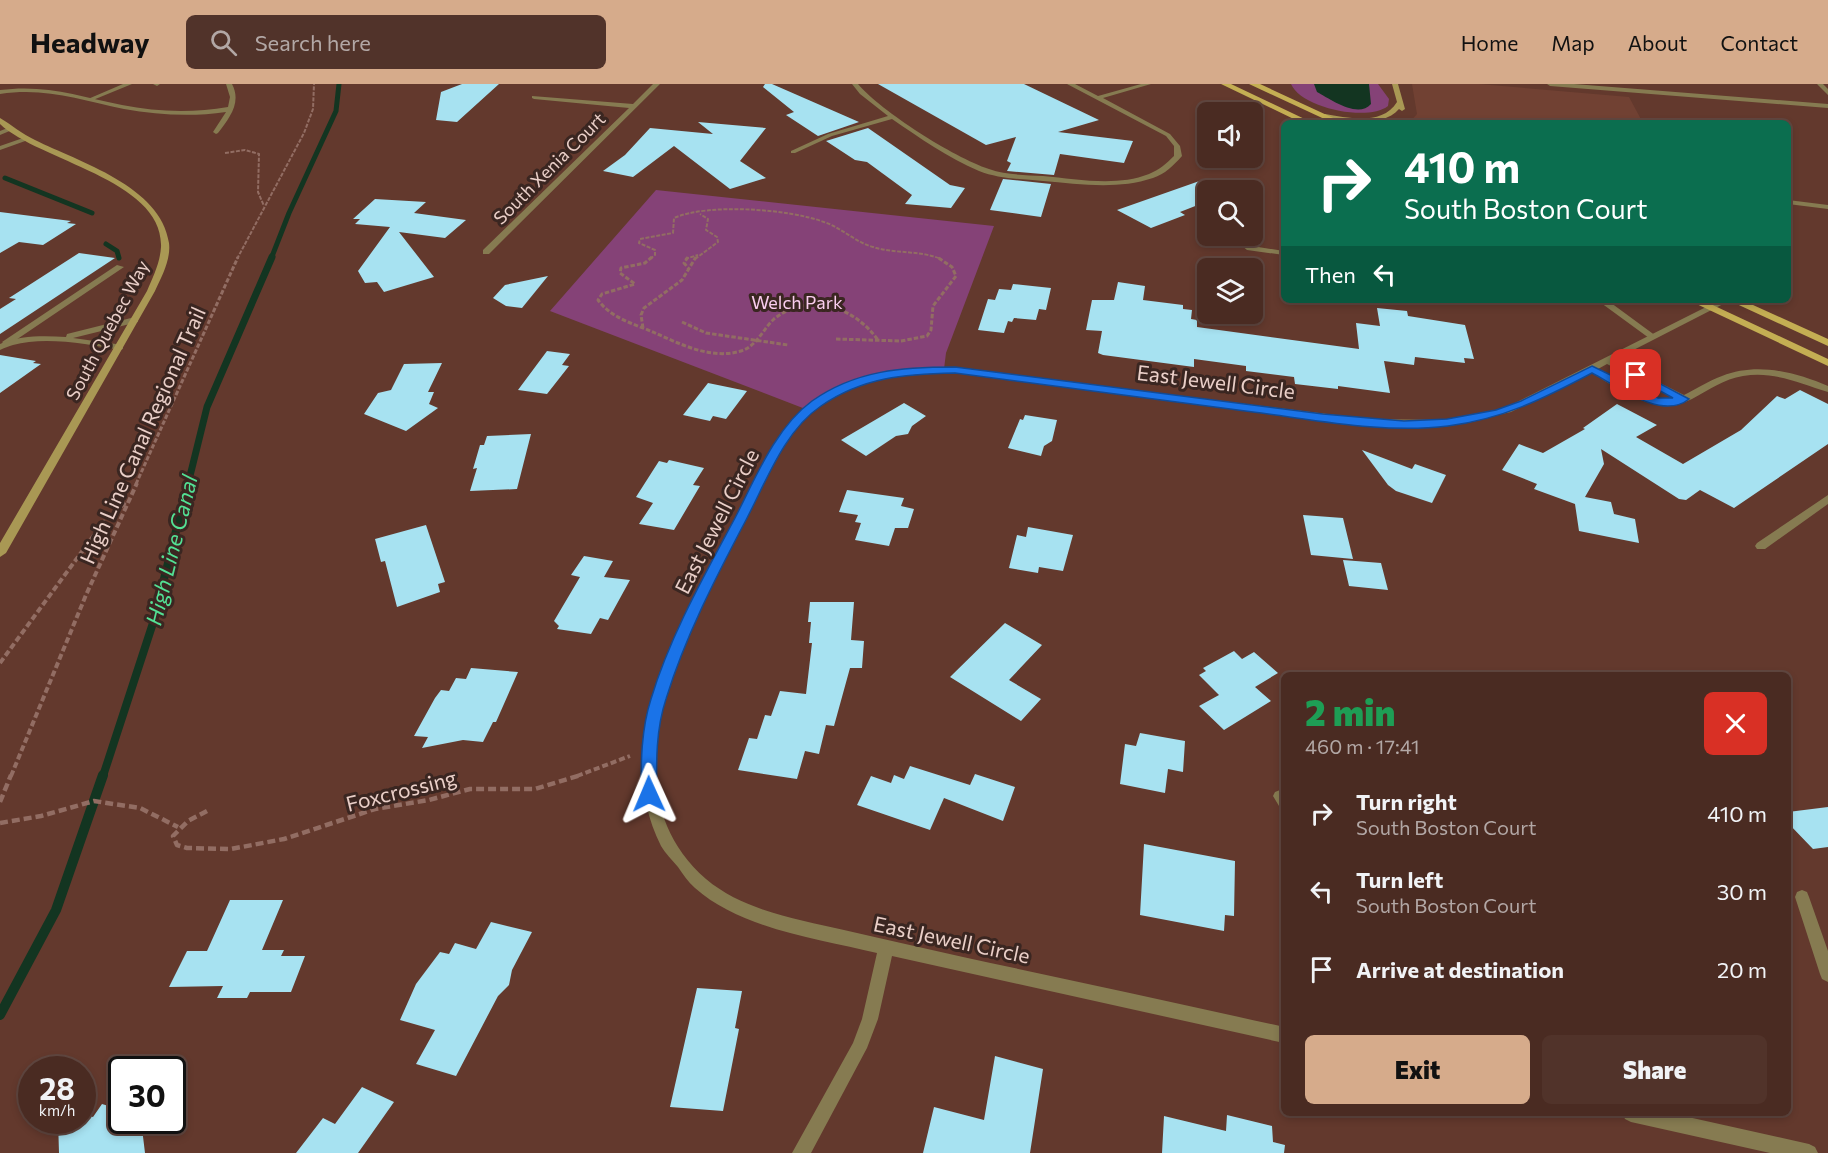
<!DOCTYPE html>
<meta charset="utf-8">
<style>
:root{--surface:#4a2b22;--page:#51332a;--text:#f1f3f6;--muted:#b2a7a5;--line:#614740;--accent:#d6ab8b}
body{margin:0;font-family:Commissioner,sans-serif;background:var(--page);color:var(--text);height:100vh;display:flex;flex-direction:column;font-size:22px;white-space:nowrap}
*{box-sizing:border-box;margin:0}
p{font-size:20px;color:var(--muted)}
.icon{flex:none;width:33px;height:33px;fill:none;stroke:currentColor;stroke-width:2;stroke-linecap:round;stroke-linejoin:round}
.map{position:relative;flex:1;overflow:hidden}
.side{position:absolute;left:1281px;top:588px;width:510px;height:444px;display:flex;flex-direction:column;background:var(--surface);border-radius:9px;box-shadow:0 3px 9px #0003,0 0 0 2px var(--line)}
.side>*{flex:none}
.banner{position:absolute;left:1281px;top:36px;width:510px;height:183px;border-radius:9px;box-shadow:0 3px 9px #0003,0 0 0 2px var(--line);background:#0b6e4f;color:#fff;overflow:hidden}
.controls{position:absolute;left:1197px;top:18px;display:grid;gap:12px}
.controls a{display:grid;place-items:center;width:66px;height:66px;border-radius:9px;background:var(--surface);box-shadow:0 3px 9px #0003,0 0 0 2px var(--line);font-size:30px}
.speed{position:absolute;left:18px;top:972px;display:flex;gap:12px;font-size:30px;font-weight:700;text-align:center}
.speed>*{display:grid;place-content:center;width:78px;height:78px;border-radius:50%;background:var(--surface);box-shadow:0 3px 9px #0003,0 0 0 2px var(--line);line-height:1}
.speed small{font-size:15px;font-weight:400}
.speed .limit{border:3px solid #111;border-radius:9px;background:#fff;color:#111}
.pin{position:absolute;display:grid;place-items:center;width:51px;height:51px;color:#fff;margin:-26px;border-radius:12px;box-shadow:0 3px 9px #0006}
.me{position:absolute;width:66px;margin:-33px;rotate:359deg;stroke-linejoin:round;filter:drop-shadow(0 0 4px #0008)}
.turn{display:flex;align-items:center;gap:21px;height:126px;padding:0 24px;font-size:27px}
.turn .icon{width:78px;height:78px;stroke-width:2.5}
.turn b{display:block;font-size:42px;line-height:51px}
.then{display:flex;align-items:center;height:57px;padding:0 24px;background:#0003;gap:12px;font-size:22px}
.round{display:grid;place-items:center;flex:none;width:63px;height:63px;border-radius:9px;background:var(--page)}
.headline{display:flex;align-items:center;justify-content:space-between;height:102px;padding:0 24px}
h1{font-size:36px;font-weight:800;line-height:45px;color:#1e9e55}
.button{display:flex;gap:12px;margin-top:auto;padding:12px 24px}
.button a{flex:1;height:69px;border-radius:9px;background:var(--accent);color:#111;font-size:24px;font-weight:800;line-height:69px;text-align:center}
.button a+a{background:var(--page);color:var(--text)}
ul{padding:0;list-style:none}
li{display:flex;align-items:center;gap:18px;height:78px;padding:0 24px}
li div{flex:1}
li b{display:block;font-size:22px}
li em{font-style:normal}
header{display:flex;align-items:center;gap:36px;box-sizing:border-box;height:84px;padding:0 30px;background:var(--accent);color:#111}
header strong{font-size:28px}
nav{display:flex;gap:33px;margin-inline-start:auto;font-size:21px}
.search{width:420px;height:54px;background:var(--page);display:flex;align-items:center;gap:15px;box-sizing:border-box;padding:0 21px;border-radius:9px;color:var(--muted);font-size:22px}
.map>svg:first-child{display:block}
.built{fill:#714133}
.green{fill:#854277}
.water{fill:#133521}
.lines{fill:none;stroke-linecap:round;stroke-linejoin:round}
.stream-far3{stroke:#133521;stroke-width:5}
.stream-far2{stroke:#133521;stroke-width:7}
.stream-far1{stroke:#133521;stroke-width:8}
.stream{stroke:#133521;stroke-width:10}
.building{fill:#a7e2f1}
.path-far3{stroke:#926d63;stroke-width:2;stroke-dasharray:4 1.5;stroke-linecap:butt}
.path-far2{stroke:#926d63;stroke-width:3;stroke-dasharray:4.5 2;stroke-linecap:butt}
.path-far1{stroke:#926d63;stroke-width:4;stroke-dasharray:6 3;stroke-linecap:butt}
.path{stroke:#926d63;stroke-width:4.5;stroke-dasharray:8 4;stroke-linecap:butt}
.lane{fill:#867b51;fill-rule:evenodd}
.street{fill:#867b51;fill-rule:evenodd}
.secondary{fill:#a99854;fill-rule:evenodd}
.primary{fill:#c4ae53;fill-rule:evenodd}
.route{fill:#1a73e8;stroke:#114b97;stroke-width:1.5}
.labels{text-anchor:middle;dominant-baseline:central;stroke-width:6;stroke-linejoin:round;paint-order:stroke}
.far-street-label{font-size:18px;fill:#eacfc8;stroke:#3a2621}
.far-park-label{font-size:18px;fill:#facdee;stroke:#3a2621}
.street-label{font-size:21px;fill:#eacfc8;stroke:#3a2621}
.water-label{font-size:22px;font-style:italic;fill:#53e194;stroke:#3a2621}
</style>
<header>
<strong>Headway</strong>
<div class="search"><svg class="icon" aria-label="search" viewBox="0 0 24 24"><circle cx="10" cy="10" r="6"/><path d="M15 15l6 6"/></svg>Search here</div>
<nav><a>Home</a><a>Map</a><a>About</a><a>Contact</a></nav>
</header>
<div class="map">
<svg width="1828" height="1069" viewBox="0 0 1828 1069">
<rect width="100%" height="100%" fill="#63392d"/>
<path class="built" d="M1412 0H1479L1629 13 1643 39H1409L1417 30Z"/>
<path class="green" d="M1291 0H1378L1389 15 1388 22C1368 38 1301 24 1291 0Z
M656 106 994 142 946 269 944 285H917L848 301 808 326 550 227Z"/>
<path class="water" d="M1314 0H1369L1371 20C1358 35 1330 15 1317 8Z"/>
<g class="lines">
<path class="stream-far3" d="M5 94 92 129
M106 160 117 167 119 174
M271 175 289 129 336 27 339 0"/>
<path class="stream-far2" d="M188 400 207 323 272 173"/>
<path class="stream-far1" d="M103 692 153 539 188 399"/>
<path class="stream" d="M0 931 56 826 103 691"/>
</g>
<path class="building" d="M462 0H499L457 38 436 36 441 8Z
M765 0H772L859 38 818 52 786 31 794 28 763 3Z
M878 0H1024L1099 36 1058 48 1133 57 1124 79 1060 70 1054 91 1007 87 1011 79 1007 77 1016 53 986 61Z
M698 38 766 44 740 77 766 94 730 105 674 62 633 93 603 87 625 71 650 44 713 50Z
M868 44 950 101 965 104 951 124 905 120 912 111 867 78 855 76 826 57Z
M1208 94V117L1180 128 1185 131 1151 144 1117 126Z
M1003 95 1051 100 1041 133 990 126Z
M375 115 426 118 414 129 466 136 445 154 399 148 434 193 384 208 377 198 365 199 358 187 390 143 355 140 360 135H353Z
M0 128 71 137 67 139 76 140 43 161 19 158 0 169Z
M79 169 115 174 0 250V225L16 215 9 214Z
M548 192 522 224 506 222 493 214 505 201Z
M1118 198 1145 202 1143 216 1183 221V225L1192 226 1191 235 1197 236V243L1359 265 1356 239 1380 242 1377 224 1407 227 1408 232 1465 241 1474 275 1464 274 1465 279 1415 273 1414 281 1384 277 1390 309 1338 302V305L1295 300 1294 293 1246 287V282L1194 275V283L1103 271 1098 269 1102 247 1086 246 1092 216H1114Z
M1013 200 1051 204 1046 226 1039 225 1036 236 1014 234 1012 238 1008 237 1004 249 978 246 988 215 995 216 999 205 1011 206Z
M547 267 570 270 562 281 569 282 547 310 518 306Z
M0 271 36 277 33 279 41 280 0 309Z
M442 279 428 308H434L429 320 438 324 406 347 364 330 378 309 391 306 404 280Z
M708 299 747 307 726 335 713 332 710 337 683 331Z
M1800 306 1828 320V360L1734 424 1700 406 1686 416 1679 415 1601 365 1604 380 1585 413 1611 418 1614 430 1635 435 1639 459 1579 447 1575 420 1534 405 1537 400 1502 386 1519 360 1543 369 1585 345 1583 344 1617 320 1657 341 1636 353 1683 380 1741 346 1777 312 1785 315Z
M904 319 926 332 912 342 908 350 896 352 866 372 841 356Z
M1025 331 1057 336 1052 357 1044 362 1041 372 1008 364 1020 335 1023 336Z
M531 350 517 405 470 407 477 384 473 385 480 361H484L487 352Z
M1362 366 1412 385 1415 380 1446 391 1432 419 1396 407 1388 401Z
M669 376 704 384 693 401 700 402 674 446 639 440 653 419 636 413 659 377 667 379Z
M847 406 904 414 901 422 914 425 908 444H895L889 462 855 456 861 439 855 438 858 431 839 428Z
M1303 431 1343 434 1353 475 1311 471Z
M426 441 445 498 438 500 440 508 397 523 385 477 381 478 375 455Z
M1028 443 1073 451 1063 487 1039 483 1038 489 1009 484 1017 451 1026 453Z
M584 472 613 477 604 493 630 496 608 536 600 534 591 550 557 545 559 542 554 537 580 493 571 491Z
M1343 476 1381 479 1388 506 1349 502Z
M810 518H854L851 556 864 557 862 584H850L834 642 826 641 819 670 805 667 797 695 738 686 749 654 757 655 765 631 771 632 780 607 806 610 812 559H809L811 538H808Z
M1005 539 1042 561 1009 596 1041 615 1021 637 950 593Z
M1234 567 1242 575 1254 568 1278 589 1255 603 1271 617 1224 646 1199 622 1219 611 1199 591 1206 587 1203 584Z
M471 584 518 588 496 638H493L483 658 463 656 422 664 428 653 414 652 435 614 441 606 449 607 456 594 466 595Z
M1140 649 1185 657 1183 688 1168 685 1165 709 1120 700 1125 660 1136 662Z
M910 682 970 701 975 690 1015 703 1003 737 944 714 930 746 857 721 871 692 891 699 894 691 904 695Z
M1828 723V763L1813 765 1788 739V728Z
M1144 760 1235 777 1234 832 1225 831 1224 847 1140 831Z
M230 816H283L262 866H284L281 872H305L291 908H250L247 914H217L223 902 169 903 187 867H207Z
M491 838 532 848 512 886 509 901 498 912 456 992 416 980 435 946 400 936 416 900 440 868 449 870 455 859 476 865Z
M697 904 742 907 735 944 739 945 723 1027 670 1023Z
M995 972 1043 985 1030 1069H923L934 1023 984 1036Z
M362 1003 394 1018 358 1069H296L323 1034 335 1040Z
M102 1020 122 1026V1036H141L145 1069H59L58 1036H82V1030L93 1033Z
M1227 1031 1272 1042 1273 1058 1285 1061 1284 1069H1162L1164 1032 1226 1047Z"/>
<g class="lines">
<path class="path-far3" d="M225 69 245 66 259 70 258 108 264 122
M237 175 304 49 313 25 314 0
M650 175 655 171V166L639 159 640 155 673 149 674 134C708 119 789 125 824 138 842 144 855 158 873 163 895 170 919 166 941 175
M685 175 698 171
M695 175 718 158 717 153 706 146 708 135 700 130"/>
<path class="path-far2" d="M652 173 645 179 621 184 620 189 635 200 602 210 598 216C611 234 634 240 653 248 680 260 711 276 741 267 757 262 763 245 774 235 810 207 854 223 878 256
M688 173 684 179 689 185
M682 238 706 249 788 261
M643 244 641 231 644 224 682 196 696 173
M836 255 901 257 927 252 931 246 933 222 956 192 952 183 937 173
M136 400 238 173"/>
<path class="path-far1" d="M0 579 103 439 127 417
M11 692 86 511 137 399
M577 692 630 672"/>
<path class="path" d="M0 718 11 691
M207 727 188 737 173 752 177 761 187 764 231 765 284 755 375 725 429 716 470 705H535L581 691
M0 739 41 732 94 717 140 724 178 743"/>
<path class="lane" d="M123 0H132L93 16 88 15Z
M153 0H160L157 2Z
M10 43 12 44V46L0 51V47Z
M26 53 29 55 28 56 0 66V62Z
M1230 152H1238L1252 162 1284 167V171L1247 166Z
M117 181 124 183 10 260H4L2 258Z
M1597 216H1607L1656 252 1655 254H1649Z
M1802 806 1807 808 1809 813 1828 867V898L1822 895 1820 890 1795 813 1797 808Z"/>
<path class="street" d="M226 0H232C242 19 229 34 218 49L216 50 213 48 226 28C192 33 158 31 124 25 80 16 46 3 0 10V6C45 0 79 12 122 21 157 28 193 29 228 23L230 13Z
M653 0H660L489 170H483V166L629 24 534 15 532 14V12L633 20Z
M852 0H858C882 28 953 73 989 85 1006 91 1025 91 1043 92 1077 95 1116 103 1149 90 1159 86 1167 79 1174 72V62L1166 52 1067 0H1075L1098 12 1141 0H1151L1103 14 1170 50 1180 62 1182 72C1173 82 1165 90 1153 94 1117 106 1079 100 1043 97 1022 95 999 95 979 87 948 74 920 54 892 35L832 52 795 69H791V67L828 50 888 32 860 10Z
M1547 0H1574L1828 20V24L1550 2Z
M1817 0H1823L1828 5V11Z
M1788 116 1828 121V125L1788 120Z
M1720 216H1731L1614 276 1684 311C1696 305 1708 297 1722 292 1757 278 1795 288 1828 302V308C1799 299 1774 287 1743 292 1724 295 1709 306 1692 315 1656 333 1621 307 1591 288L1511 328 1447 342 1368 341 965 290C914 286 860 290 818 323 779 354 761 404 739 447 689 546 599 702 706 795 744 827 797 835 844 846 883 855 923 864 963 873 1070 896 1177 919 1284 943V959L892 872 878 935 867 964 811 1069H792L853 959 862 935 877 869C819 855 741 845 695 804 688 798 683 790 678 783 672 776 665 769 661 762 608 656 680 539 729 447 752 402 771 350 812 318 850 289 899 283 945 283L1368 335 1447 336 1505 324ZM1607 280 1675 315C1647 320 1621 298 1598 285Z
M135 233 138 234V238L73 254 123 261V265L120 266C89 260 44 252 13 261 9 262 4 264 0 266V260C21 251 44 252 66 253L67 250Z
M1828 411V420L1765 465H1757L1755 462 1757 459Z
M1280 706 1284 707V724L1279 722 1273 712 1275 708Z
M1622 1029H1670L1809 1060 1815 1063 1818 1069H1770L1631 1038 1625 1035Z"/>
<path class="secondary" d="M1392 0H1398L1405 25 1402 27 1399 25C1384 43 1340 42 1322 32L1325 30C1349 34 1382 42 1397 18Z
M0 34C12 41 22 50 35 56 79 78 161 102 169 159 171 175 162 192 155 207L6 469 0 473V459L147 207C153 193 160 179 161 163 164 96 39 77 0 40Z"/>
<path class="primary" d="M1221 0H1231L1313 39H1302Z
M1249 0H1260L1344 39H1333Z
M1688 216H1702L1828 275V282Z
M1728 216H1742L1828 255V262Z"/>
</g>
<path class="route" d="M1592 282 1658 314H1673L1631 291 1640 289 1689 315C1662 337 1617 302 1592 289 1543 315 1503 335 1448 342 1384 350 1316 336 1253 328 1154 315 1054 302 955 289 905 290 863 293 821 322 784 347 766 398 746 436 716 493 685 553 666 615 656 645 656 678 657 710L654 715H643L641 710C641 678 641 646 651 615 670 552 704 492 735 434 755 395 775 344 812 317 856 286 903 283 955 283L1323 330 1404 337 1447 335 1496 326 1521 317Z"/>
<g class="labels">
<g class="far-street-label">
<text transform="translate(549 84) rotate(-45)">South Xenia Court</text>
<text transform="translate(107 246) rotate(-62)">South Quebec Way</text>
</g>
<g class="far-park-label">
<text x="797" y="218">Welch Park</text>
</g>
<g class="street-label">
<text transform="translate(1216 297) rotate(7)">East Jewell Circle</text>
<text transform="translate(142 351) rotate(-66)">High Line Canal Regional Trail</text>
<text transform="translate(716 437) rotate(-63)">East Jewell Circle</text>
<text transform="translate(401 706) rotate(-14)">Foxcrossing</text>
<text transform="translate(952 855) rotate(12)">East Jewell Circle</text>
</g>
<g class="water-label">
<text transform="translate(171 466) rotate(-76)">High Line Canal</text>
</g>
</g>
</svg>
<div class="controls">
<a><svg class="icon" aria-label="sound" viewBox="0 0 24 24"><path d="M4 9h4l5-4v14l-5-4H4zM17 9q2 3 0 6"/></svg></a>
<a><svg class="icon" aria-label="search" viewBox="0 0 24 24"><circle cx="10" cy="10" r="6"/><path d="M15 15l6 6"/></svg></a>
<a><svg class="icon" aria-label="layers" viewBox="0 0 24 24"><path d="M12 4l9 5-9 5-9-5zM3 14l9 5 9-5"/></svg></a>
</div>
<div class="speed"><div>28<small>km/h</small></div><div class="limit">30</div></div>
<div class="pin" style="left:1636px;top:291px;background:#d93025"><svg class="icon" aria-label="arrive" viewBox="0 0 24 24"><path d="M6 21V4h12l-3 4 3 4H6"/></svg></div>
<svg class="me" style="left:649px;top:710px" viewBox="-20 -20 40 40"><path d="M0-17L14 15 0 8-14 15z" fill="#1a73e8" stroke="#fff" stroke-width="4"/></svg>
<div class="banner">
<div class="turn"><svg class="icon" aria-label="right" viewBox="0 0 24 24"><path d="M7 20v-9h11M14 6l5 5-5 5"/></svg><div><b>410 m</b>South Boston Court</div></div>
<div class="then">Then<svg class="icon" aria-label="left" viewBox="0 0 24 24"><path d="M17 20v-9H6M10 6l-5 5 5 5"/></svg></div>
</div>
<section class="side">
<div class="headline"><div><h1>2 min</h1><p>460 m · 17:41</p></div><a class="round" style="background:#d93025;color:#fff"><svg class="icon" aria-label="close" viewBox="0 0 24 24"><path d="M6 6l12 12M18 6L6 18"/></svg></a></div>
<ul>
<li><svg class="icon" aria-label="right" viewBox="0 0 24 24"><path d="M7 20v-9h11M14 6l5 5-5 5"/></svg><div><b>Turn right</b><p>South Boston Court</p></div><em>410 m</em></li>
<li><svg class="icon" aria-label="left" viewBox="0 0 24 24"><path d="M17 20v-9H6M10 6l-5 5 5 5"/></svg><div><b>Turn left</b><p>South Boston Court</p></div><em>30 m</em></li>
<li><svg class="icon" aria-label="arrive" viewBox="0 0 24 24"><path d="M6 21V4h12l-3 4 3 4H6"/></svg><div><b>Arrive at destination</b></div><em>20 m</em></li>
</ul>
<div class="button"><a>Exit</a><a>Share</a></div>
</section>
</div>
